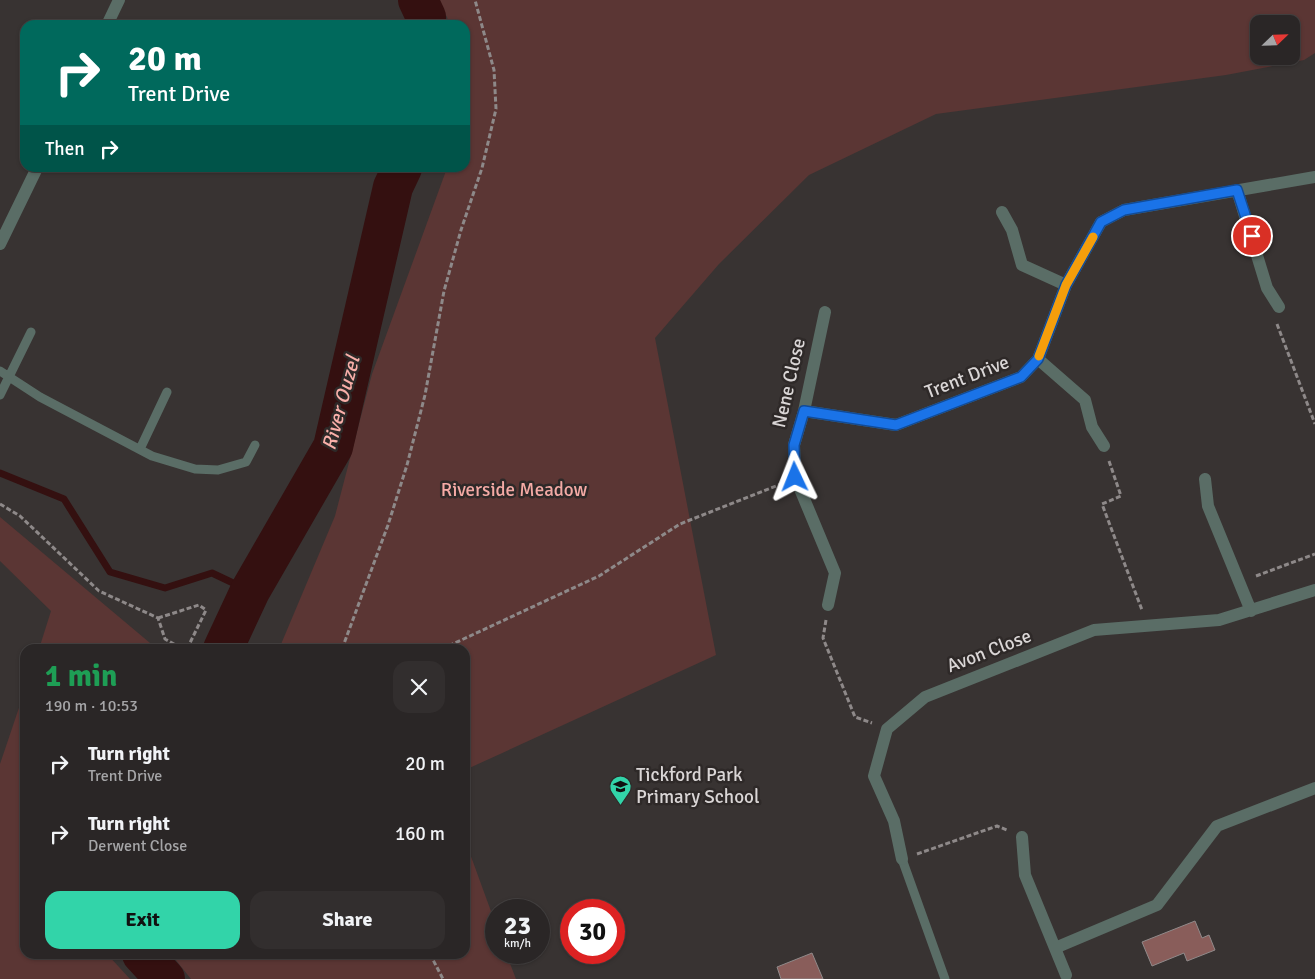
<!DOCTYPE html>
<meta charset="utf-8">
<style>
:root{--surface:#2a2626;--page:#322e2e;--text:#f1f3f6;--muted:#a5a5a7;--line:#464343;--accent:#32d4a9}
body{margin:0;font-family:Signika,sans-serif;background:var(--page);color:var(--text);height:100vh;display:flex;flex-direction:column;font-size:19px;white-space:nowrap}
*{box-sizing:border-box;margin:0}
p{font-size:16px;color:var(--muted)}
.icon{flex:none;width:28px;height:28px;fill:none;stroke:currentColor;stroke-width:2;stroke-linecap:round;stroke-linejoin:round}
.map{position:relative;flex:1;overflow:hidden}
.details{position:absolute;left:20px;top:644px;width:450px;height:315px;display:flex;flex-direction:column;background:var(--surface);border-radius:15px;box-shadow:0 1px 4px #0004,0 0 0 1px var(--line)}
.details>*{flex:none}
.guide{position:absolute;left:20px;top:20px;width:450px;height:152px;border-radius:15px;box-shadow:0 1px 4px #0004,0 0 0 1px var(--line);background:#00695c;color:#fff;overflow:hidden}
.needle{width:32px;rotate:67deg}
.buttons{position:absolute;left:1250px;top:15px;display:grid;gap:10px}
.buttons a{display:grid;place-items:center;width:50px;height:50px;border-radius:10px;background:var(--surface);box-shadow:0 1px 4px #0004,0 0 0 1px var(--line);font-size:25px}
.speed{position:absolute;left:485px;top:899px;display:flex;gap:10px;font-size:25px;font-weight:700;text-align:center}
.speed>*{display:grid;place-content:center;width:65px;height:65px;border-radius:50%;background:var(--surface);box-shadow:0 1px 4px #0004,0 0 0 1px var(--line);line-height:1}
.speed small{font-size:12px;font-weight:400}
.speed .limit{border:8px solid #d22;background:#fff;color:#111}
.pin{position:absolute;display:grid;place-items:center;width:42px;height:42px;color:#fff;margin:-21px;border:2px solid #fff;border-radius:50%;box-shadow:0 1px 5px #0007}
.me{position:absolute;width:55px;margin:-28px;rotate:358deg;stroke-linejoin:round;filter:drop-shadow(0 0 4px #0008)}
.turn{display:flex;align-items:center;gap:18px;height:105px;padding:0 25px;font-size:22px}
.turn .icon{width:65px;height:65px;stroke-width:2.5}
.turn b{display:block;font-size:35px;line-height:42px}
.then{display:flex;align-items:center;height:48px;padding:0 25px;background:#0003;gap:10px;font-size:19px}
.round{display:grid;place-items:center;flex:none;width:52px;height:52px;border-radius:15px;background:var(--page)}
.headline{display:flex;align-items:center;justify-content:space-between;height:85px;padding:0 25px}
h1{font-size:30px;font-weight:700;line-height:38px;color:#1e9e55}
.cta{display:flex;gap:10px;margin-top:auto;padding:10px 25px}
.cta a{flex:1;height:58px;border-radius:15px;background:var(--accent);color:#111;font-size:20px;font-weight:700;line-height:58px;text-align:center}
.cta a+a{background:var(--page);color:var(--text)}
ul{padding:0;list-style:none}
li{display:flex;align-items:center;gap:15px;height:70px;padding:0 25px}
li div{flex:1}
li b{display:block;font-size:19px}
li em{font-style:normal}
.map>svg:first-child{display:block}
.green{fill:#5b3634;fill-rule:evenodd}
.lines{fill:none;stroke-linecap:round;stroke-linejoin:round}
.stream{stroke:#341010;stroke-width:7}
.river{stroke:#341010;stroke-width:40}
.building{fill:#895d5a;stroke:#918a8a}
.path{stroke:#8e8989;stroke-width:3;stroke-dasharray:5 2.5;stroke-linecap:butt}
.lane{stroke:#5a6d66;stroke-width:9}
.street{stroke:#5a6d66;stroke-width:12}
.route-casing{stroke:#114b97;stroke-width:12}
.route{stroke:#1a73e8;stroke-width:9}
.slow{stroke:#f59e0b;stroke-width:9}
.labels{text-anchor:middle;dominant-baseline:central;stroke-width:5;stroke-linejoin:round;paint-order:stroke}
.street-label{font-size:19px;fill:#dad6d6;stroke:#2e2928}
.park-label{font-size:19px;fill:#f4aaa5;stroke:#2e2928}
.poi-label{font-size:19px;fill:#dad6d6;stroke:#2e2928;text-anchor:start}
.water-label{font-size:20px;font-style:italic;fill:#f9afa9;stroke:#2e2928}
</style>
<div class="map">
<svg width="1315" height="979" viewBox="0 0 1315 979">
<rect width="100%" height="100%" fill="#383332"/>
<path class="green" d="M437 0H1315V53L1304 60 1226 75 936 114 809 175 719 264 655 338 716 655 465 770V649H279L335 516 372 374 447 168H465V25H449L447 17ZM1259 24H1291V56H1259Z
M0 517 156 648 155 649H39L51 611 0 561Z
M25 690V954H107L130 979H0V764Z
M465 840 496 925V952L506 953 516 979H191L171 954H465Z"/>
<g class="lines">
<path class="stream" d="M0 473 64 499 110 572 165 588 212 573 250 591"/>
<path class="river" d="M418 0 426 17V25
M223 649 250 591 333 447 393 187 402 168
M142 954 165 979"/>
</g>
<path class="building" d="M1195 921 1202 938 1209 935 1215 950 1187 961 1184 953 1152 966 1142 942Z
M812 953 823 979H781L777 967Z"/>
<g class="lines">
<path class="path" d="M1277 324 1315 424
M1109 461 1121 496 1102 504 1142 610
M0 504 20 516 99 591 158 618 165 639 183 649
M1256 576 1315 554
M158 618 199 605 206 610 187 649
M826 620 823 638 855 717 872 723
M342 649 388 525 407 465 425 395 444 291 461 230 482 168 496 109 494 70 475 0
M442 649 599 576 680 524 781 484
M917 854 997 826 1007 830
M430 954 443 979"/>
<path class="lane" d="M0 371 40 397 152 456 195 469 218 470 246 462 255 445
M0 395 31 332
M140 449 167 392
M902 859 945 979"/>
<path class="street" d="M107 25 119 0
M1237 190 1267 288 1279 307
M1002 212 1012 230 1022 265 1066 285
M0 244 37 168
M825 312 804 411 794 445 795 477 835 573 828 605
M1038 359 1085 400 1092 427 1104 446
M804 411 896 425 1021 377 1038 359 1066 285 1101 222 1124 210 1315 177
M1205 479 1208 506 1251 611
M1022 837 1025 875 1066 975
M902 859 894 821 874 776 887 729 925 697 1094 630 1219 620 1315 590
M1055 948 1157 905 1217 826 1315 788"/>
</g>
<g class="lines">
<defs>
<path id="route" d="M795 477 794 445 804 411 896 425 1021 377 1038 359 1066 285 1101 222 1124 210 1237 190 1252 236"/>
</defs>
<use href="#route" class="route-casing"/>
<use href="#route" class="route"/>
<path class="slow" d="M1039 356 1066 285 1093 237"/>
</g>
<defs>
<symbol id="school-pin" viewBox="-11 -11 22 30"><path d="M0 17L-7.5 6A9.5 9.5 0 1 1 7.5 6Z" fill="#32d4a9" stroke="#2e2928"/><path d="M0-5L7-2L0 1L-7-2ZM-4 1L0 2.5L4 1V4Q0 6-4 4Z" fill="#111"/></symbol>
</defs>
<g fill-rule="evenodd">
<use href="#school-pin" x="608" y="774" width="25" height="34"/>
</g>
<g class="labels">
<g class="street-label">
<text transform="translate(967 377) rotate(-21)">Trent Drive</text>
<text transform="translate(789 383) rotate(-77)">Nene Close</text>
<text transform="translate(989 651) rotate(-21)">Avon Close</text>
</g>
<g class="park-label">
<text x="514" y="490">Riverside Meadow</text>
</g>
<g class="poi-label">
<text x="636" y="775">Tickford Park<tspan x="636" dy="22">Primary School</tspan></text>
</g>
<g class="water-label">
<text transform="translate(341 403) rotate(-75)">River Ouzel</text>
</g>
</g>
</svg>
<div class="buttons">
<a><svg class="needle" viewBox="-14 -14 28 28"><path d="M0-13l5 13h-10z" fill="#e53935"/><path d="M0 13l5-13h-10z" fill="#a5a5a7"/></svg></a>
</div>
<div class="speed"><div>23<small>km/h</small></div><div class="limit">30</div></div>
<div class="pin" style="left:1252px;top:236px;background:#d93025"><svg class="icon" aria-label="arrive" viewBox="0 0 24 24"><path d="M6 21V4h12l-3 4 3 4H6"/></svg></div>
<svg class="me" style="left:795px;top:477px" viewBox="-20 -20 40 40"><path d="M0-17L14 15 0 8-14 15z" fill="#1a73e8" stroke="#fff" stroke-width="4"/></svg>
<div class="guide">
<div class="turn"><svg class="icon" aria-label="right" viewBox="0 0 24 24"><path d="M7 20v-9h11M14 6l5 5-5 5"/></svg><div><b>20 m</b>Trent Drive</div></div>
<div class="then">Then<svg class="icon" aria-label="right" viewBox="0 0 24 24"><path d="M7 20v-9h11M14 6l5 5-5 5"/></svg></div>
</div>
<section class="details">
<div class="headline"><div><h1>1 min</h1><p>190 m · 10:53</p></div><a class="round"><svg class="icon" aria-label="close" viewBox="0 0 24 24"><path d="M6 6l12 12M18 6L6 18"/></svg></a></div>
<ul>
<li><svg class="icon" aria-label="right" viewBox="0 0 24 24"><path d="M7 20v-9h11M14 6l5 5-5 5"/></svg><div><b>Turn right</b><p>Trent Drive</p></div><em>20 m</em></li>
<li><svg class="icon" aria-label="right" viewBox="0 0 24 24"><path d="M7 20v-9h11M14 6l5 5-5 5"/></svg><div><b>Turn right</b><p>Derwent Close</p></div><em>160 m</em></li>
</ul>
<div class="cta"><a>Exit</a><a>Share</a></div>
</section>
</div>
